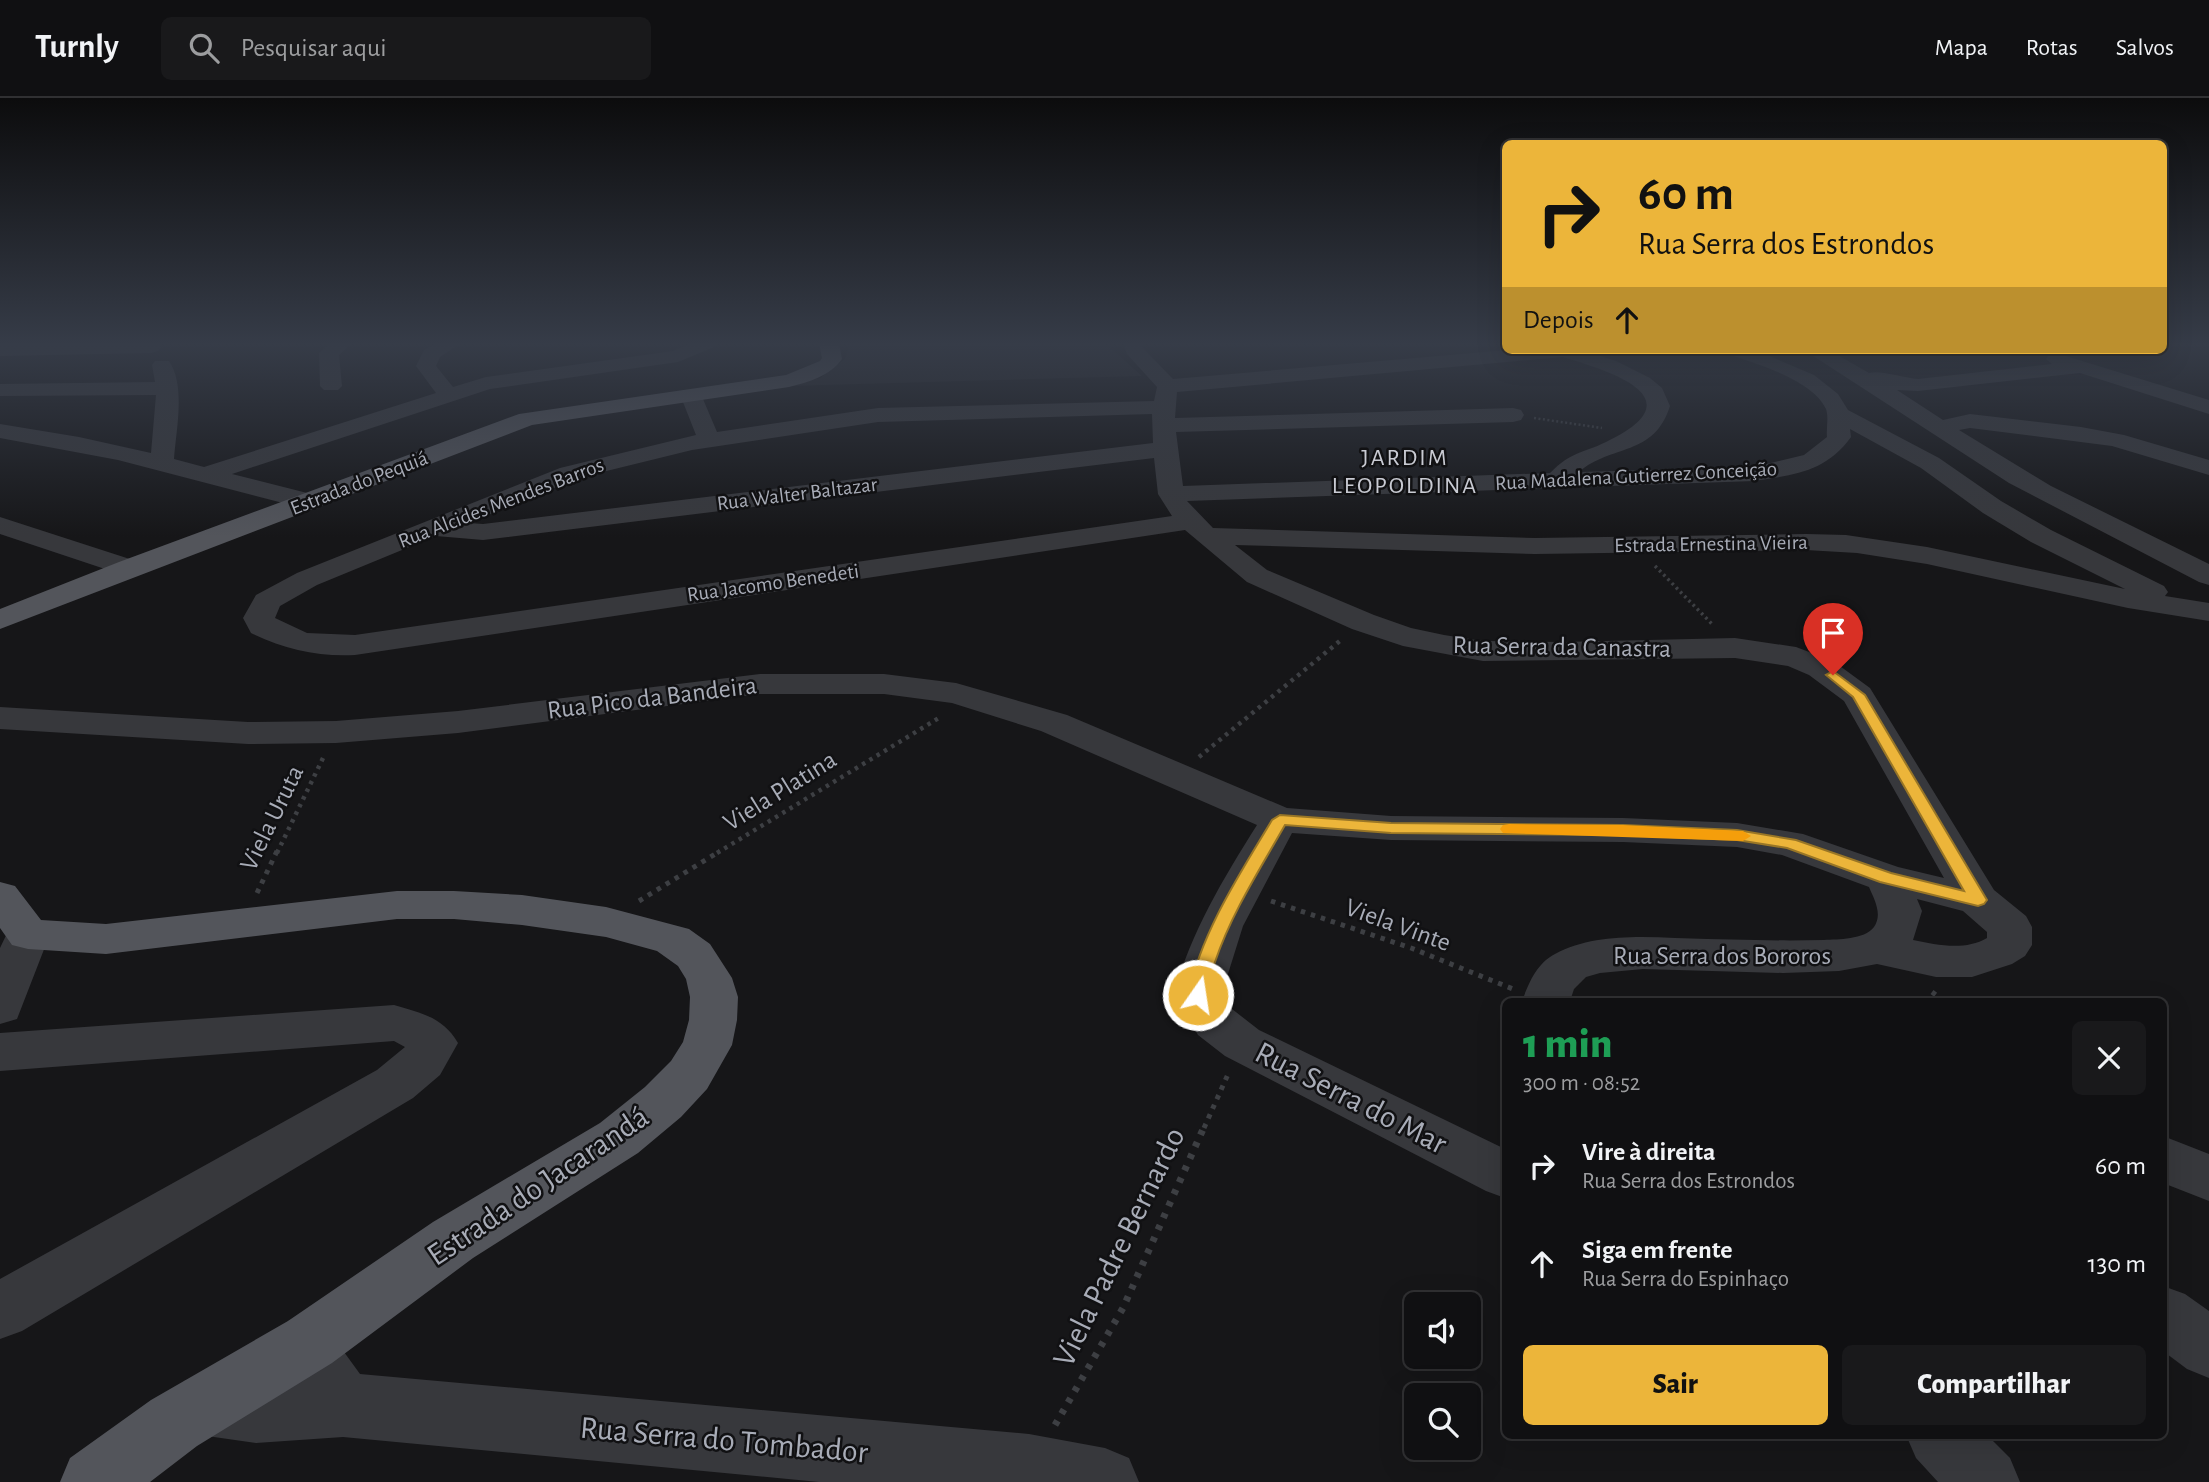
<!DOCTYPE html>
<html lang="pt">
<meta charset="utf-8">
<style>
:root{--surface:#101012;--page:#19191b;--text:#f1f3f6;--muted:#9c9d9f;--line:#303032;--accent:#ecb53a}
body{margin:0;font-family:"Alegreya Sans",sans-serif;background:var(--page);color:var(--text);height:100vh;display:flex;flex-direction:column;font-size:26px;white-space:nowrap}
*{box-sizing:border-box;margin:0}
p{font-size:23px;color:var(--muted)}
.icon{flex:none;width:38px;height:38px;fill:none;stroke:currentColor;stroke-width:2;stroke-linecap:round;stroke-linejoin:round}
.map{position:relative;flex:1;overflow:hidden}
.sheet{position:absolute;left:1502px;top:900px;width:665px;height:441px;display:flex;flex-direction:column;background:var(--surface);border-radius:10px;box-shadow:0 7px 28px #0002,0 0 0 2px var(--line)}
.sheet>*{flex:none}
.top-card{position:absolute;left:1502px;top:42px;width:665px;height:214px;border-radius:10px;box-shadow:0 7px 28px #0002,0 0 0 2px var(--line);background:#ecb53a;color:#111;overflow:hidden}
.fabs{position:absolute;left:1404px;top:1194px;display:grid;gap:14px}
.fabs a{display:grid;place-items:center;width:77px;height:77px;border-radius:10px;background:var(--surface);box-shadow:0 7px 28px #0002,0 0 0 2px var(--line);font-size:35px}
.pin{position:absolute;display:grid;place-items:center;width:60px;height:60px;color:#fff;margin:-72px -30px;border-radius:50% 50% 50% 0;rotate:-45deg;box-shadow:0 0 7px #0007}
.pin .icon{rotate:45deg}
.me{position:absolute;width:77px;margin:-38px;rotate:13deg;stroke-linejoin:round;filter:drop-shadow(0 0 5px #0008)}
.turn{display:flex;align-items:center;gap:24px;height:147px;padding:0 21px;font-size:32px}
.turn .icon{width:91px;height:91px;stroke-width:2.5}
.turn b{display:block;font-size:49px;line-height:60px}
.then{display:flex;align-items:center;height:66px;padding:0 21px;background:#0003;gap:14px;font-size:26px}
.round{display:grid;place-items:center;flex:none;width:74px;height:74px;border-radius:10px;background:var(--page)}
.headline{display:flex;align-items:center;justify-content:space-between;height:119px;padding:0 21px}
h1{font-size:42px;font-weight:800;line-height:52px;color:#1e9e55}
.primary-button{display:flex;gap:14px;margin-top:auto;padding:14px 21px}
.primary-button a{flex:1;height:80px;border-radius:10px;background:var(--accent);color:#111;font-size:28px;font-weight:800;line-height:80px;text-align:center}
.primary-button a+a{background:var(--page);color:var(--text)}
ul{padding:0;list-style:none}
li{display:flex;align-items:center;gap:21px;height:98px;padding:0 21px}
li div{flex:1}
li b{display:block;font-size:26px}
li em{font-style:normal}
header{display:flex;align-items:center;gap:42px;box-sizing:border-box;height:98px;padding:0 35px;background:var(--surface);border-bottom:2px solid var(--line)}
header strong{font-size:33px}
nav{display:flex;gap:38px;margin-inline-start:auto;font-size:24px}
.search{width:490px;height:63px;background:var(--page);display:flex;align-items:center;gap:18px;box-sizing:border-box;padding:0 24px;border-radius:10px;color:var(--muted);font-size:26px}
.map>svg:first-child{display:block}
.built{fill:#222225}
.lines{fill:none;stroke-linecap:round;stroke-linejoin:round}
.path-far4{stroke:#3d3f43;stroke-width:2.5;stroke-dasharray:2 2.5;stroke-linecap:butt}
.path-far3{stroke:#3d3f43;stroke-width:3.5;stroke-dasharray:2.5 3.5;stroke-linecap:butt}
.path-far2{stroke:#3d3f43;stroke-width:4.5;stroke-dasharray:3.5 5;stroke-linecap:butt}
.path-far1{stroke:#3d3f43;stroke-width:5;stroke-dasharray:4.5 6;stroke-linecap:butt}
.path{stroke:#3d3f43;stroke-width:7;stroke-dasharray:5 8;stroke-linecap:butt}
.minor{fill:#37383c;fill-rule:evenodd}
.major{fill:#53555b;fill-rule:evenodd}
.route{fill:#ecb53a;stroke:#997626;stroke-width:2}
.slow{fill:#f59e0b}
.labels{text-anchor:middle;dominant-baseline:central;stroke-width:5;stroke-linejoin:round;paint-order:stroke}
.far-street-label{font-size:21px;fill:#a8acb7;stroke:#111113}
.far-quarter-label{font-size:24px;letter-spacing:2px;fill:#c9cbd3;stroke:#111113}
.street-label{font-size:26px;fill:#a8acb7;stroke:#111113}
.near-street-label{font-size:32px;fill:#a8acb7;stroke:#111113}
</style>
<header>
<strong>Turnly</strong>
<div class="search"><svg class="icon" aria-label="search" viewBox="0 0 24 24"><circle cx="10" cy="10" r="6"/><path d="M15 15l6 6"/></svg>Pesquisar aqui</div>
<nav><a>Mapa</a><a>Rotas</a><a>Salvos</a></nav>
</header>
<div class="map">
<svg width="2209" height="1384" viewBox="0 0 2209 1384">
<rect width="100%" height="100%" fill="#161618"/>
<path class="built" d="M850 245H1105L1142 278 790 288 820 280 845 261Z"/>
<g class="lines">
<path class="path-far4" d="M1534 320 1602 330"/>
<path class="path-far3" d="M1655 468 1713 527"/>
<path class="path-far2" d="M1199 659 1341 542
M277 755 324 658
M717 755 942 618"/>
<path class="path-far1" d="M257 795 277 753
M639 803 720 753
M1271 803 1411 850 1513 891
M1932 894 1944 903
M1204 1030 1229 974"/>
<path class="path" d="M1055 1327 1123 1210 1204 1029"/>
<path class="minor" d="M158 245 161 249 158 253 151 255 0 258V246Z
M330 245H352L339 257 342 288 338 292H324L320 288 319 255Z
M437 245H461L440 259 436 268 453 289 486 279 673 253 691 245H717L714 249 678 264 490 291 232 376 319 398 323 404 319 410 310 412 118 362 0 340V326L79 339 151 355 156 297 0 298V286L155 284 152 267 155 263H169C186 288 176 332 174 361L204 369 436 295 416 268 424 252Z
M1123 245H1143L1142 249 1173 281 1508 252H1581L1616 263 1650 280 1662 290 1670 308C1654 359 1611 346 1579 374L1754 369 1804 357 1827 339C1826 330 1829 320 1826 311 1813 282 1755 265 1727 256L1724 252H1755L1814 277 1838 296 1848 312 1939 360 2001 403 2051 432 2164 488 2168 494 2165 498 2209 505V523L2128 510 1927 466 1857 455 1806 452 1535 456 1235 447 1267 472 1374 517 1411 530 1444 537 1483 543 1561 544 1735 540 1796 549 1833 563 1870 590 1994 792 2026 818 2032 829V847L2025 858 2012 866 1972 879H1936L1877 866 1839 873 1783 875 1643 871 1600 875 1586 879 1574 891 1570 903H1522C1529 885 1536 866 1555 856 1599 832 1658 840 1707 841 1746 842 1785 843 1824 842 1838 841 1864 842 1874 829 1883 816 1874 801 1869 789L1782 757 1737 749 1623 744 1391 742 1292 735 1243 828 1222 895 1232 911 1259 932 1505 1051V1100L1486 1093 1225 958 1198 937 1174 896C1191 834 1223 781 1257 727L1041 633 952 605 884 596H760L458 635 336 645 248 646 0 631V609L248 624 336 623 458 613 760 576H884L956 585 1067 617 1287 710 1391 718 1623 720 1737 725 1803 736 1898 769 1944 780 1844 603 1809 577 1788 568 1735 560 1483 563 1403 548 1352 531 1247 484 1185 432 355 557C318 559 284 551 251 535L243 520 256 497 297 475 560 370 696 337 681 299 684 294H700L717 334 878 310 1154 303 1157 289 1127 256ZM1563 259C1612 274 1698 300 1606 344 1581 356 1572 353 1550 375L1183 388 1176 334 1513 324 1521 322 1524 317 1521 312 1513 310 1175 320 1177 294ZM1152 316 1153 345 483 426 469 425 578 380 692 352 878 324ZM1850 331 1921 370 1983 415 2031 444 2125 491 1927 449 1846 437 1806 436 1535 440 1213 430 1187 403 1754 383C1794 377 1826 374 1851 339ZM1154 360 1158 396 1172 418 355 537 307 535 275 520 280 508 317 487 436 438 483 442ZM1917 801 1963 813 1987 834V840C1965 853 1937 847 1913 842L1922 813Z
M1804 252H1829L1869 275C1881 272 1904 280 1918 281L2052 266 2046 261 2049 257 2056 255 2209 302V316L2080 275 1918 293 1897 292 1943 322 1970 316 2081 329 2124 337 2209 362V377L2112 348 1970 330 1959 332 2051 388 2209 466V487L2199 484 2009 385Z
M0 419 139 464 143 470 139 476 129 479 0 436Z
M28 821 44 825 50 836 17 921 0 926V850L12 825Z
M394 907C421 915 443 919 458 945L440 977 413 1000 22 1233 0 1241V1181L377 972 405 949 394 943 0 973V935Z
M2163 1038 2209 1056V1103L2163 1085Z
M2163 1188 2185 1196 2209 1213V1280L2187 1271 2163 1253Z
M310 1214 332 1223 344 1254 360 1276 1029 1336 1105 1350 1129 1360 1139 1384H819L343 1339 256 1345 207 1338 184 1329 175 1306 184 1283 207 1274 256 1281 290 1278 279 1244 288 1223Z
M1906 1337H1987L2010 1360 2020 1384H1938L1916 1360Z"/>
<path class="major" d="M819 245H839L842 261C830 278 809 284 789 289L532 327 0 531V511L119 464 519 316 786 277 820 263 822 260Z
M0 784 15 788 41 822 106 826 397 793H454L522 797 606 809 689 831 710 846 732 880 738 899 737 922 732 947 707 991 681 1019 638 1055 473 1160 332 1265 197 1348 150 1384H60L70 1360 151 1302 288 1223 433 1124 600 1025 645 989 671 963 683 944 689 922 690 899 686 881 678 868 657 853 606 839 522 827 454 821H397L106 856 28 851 12 847 0 830Z"/>
</g>
<linearGradient id="sky" x2="0" y2="1"><stop stop-color="#0c0c0d"/><stop offset="0.56" stop-color="#363c48"/><stop offset="1" stop-color="#363c48" stop-opacity="0"/></linearGradient>
<rect width="2209" height="439" fill="url(#sky)"/>
<path class="route" d="M1833 573 1865 597 1987 802 1984 806 1978 808 1880 784 1787 750 1737 742 1623 737 1391 735 1285 727C1260 771 1231 816 1215 864 1210 876 1212 890 1205 902H1191L1188 897C1202 833 1239 777 1272 722L1280 717 1391 725 1623 727 1737 732 1796 742 1891 775 1964 793 1853 599 1826 577Z"/>
<path class="slow" d="M1509 726 1623 727 1743 733 1751 738 1743 743 1503 735 1500 731 1503 727Z"/>
<g class="labels">
<g class="far-street-label">
<text transform="translate(1636 378) rotate(-3)">Rua Madalena Gutierrez Conceição</text>
<text transform="translate(359 385) rotate(-21)">Estrada do Pequiá</text>
<text transform="translate(797 396) rotate(-7)">Rua Walter Baltazar</text>
<text transform="translate(501 405) rotate(-21)">Rua Alcides Mendes Barros</text>
<text transform="translate(1711 446) rotate(-1)">Estrada Ernestina Vieira</text>
<text transform="translate(773 485) rotate(-8)">Rua Jacomo Benedeti</text>
</g>
<g class="far-quarter-label">
<text x="1405" y="360">JARDIM<tspan x="1405" dy="28">LEOPOLDINA</tspan></text>
</g>
<g class="street-label">
<text transform="translate(1562 549) rotate(1)">Rua Serra da Canastra</text>
<text transform="translate(652 600) rotate(-7)">Rua Pico da Bandeira</text>
<text transform="translate(780 693) rotate(-32)">Viela Platina</text>
<text transform="translate(272 720) rotate(-64)">Viela Uruta</text>
<text transform="translate(1398 827) rotate(20)">Viela Vinte</text>
<text x="1722" y="858">Rua Serra dos Bororos</text>
</g>
<g class="near-street-label">
<text transform="translate(1351 1000) rotate(27)">Rua Serra do Mar</text>
<text transform="translate(538 1088) rotate(-34)">Estrada do Jacarandá</text>
<text transform="translate(1119 1149) rotate(-64)">Viela Padre Bernardo</text>
<text transform="translate(724 1342) rotate(5)">Rua Serra do Tombador</text>
</g>
</g>
</svg>
<div class="fabs">
<a><svg class="icon" aria-label="sound" viewBox="0 0 24 24"><path d="M4 9h4l5-4v14l-5-4H4zM17 9q2 3 0 6"/></svg></a>
<a><svg class="icon" aria-label="search" viewBox="0 0 24 24"><circle cx="10" cy="10" r="6"/><path d="M15 15l6 6"/></svg></a>
</div>
<div class="pin" style="left:1833px;top:577px;background:#d93025"><svg class="icon" aria-label="arrive" viewBox="0 0 24 24"><path d="M6 21V4h12l-3 4 3 4H6"/></svg></div>
<svg class="me" style="left:1198px;top:897px" viewBox="-20 -20 40 40"><circle r="17" fill="#ecb53a" stroke="#fff" stroke-width="3"/><path d="M0-11L8 9 0 5-8 9z" fill="#fff"/></svg>
<div class="top-card">
<div class="turn"><svg class="icon" aria-label="right" viewBox="0 0 24 24"><path d="M7 20v-9h11M14 6l5 5-5 5"/></svg><div><b>60 m</b>Rua Serra dos Estrondos</div></div>
<div class="then">Depois<svg class="icon" aria-label="ahead" viewBox="0 0 24 24"><path d="M12 20V5M6 11l6-6 6 6"/></svg></div>
</div>
<section class="sheet">
<div class="headline"><div><h1>1 min</h1><p>300 m · 08:52</p></div><a class="round"><svg class="icon" aria-label="close" viewBox="0 0 24 24"><path d="M6 6l12 12M18 6L6 18"/></svg></a></div>
<ul>
<li><svg class="icon" aria-label="right" viewBox="0 0 24 24"><path d="M7 20v-9h11M14 6l5 5-5 5"/></svg><div><b>Vire à direita</b><p>Rua Serra dos Estrondos</p></div><em>60 m</em></li>
<li><svg class="icon" aria-label="ahead" viewBox="0 0 24 24"><path d="M12 20V5M6 11l6-6 6 6"/></svg><div><b>Siga em frente</b><p>Rua Serra do Espinhaço</p></div><em>130 m</em></li>
</ul>
<div class="primary-button"><a>Sair</a><a>Compartilhar</a></div>
</section>
</div>
